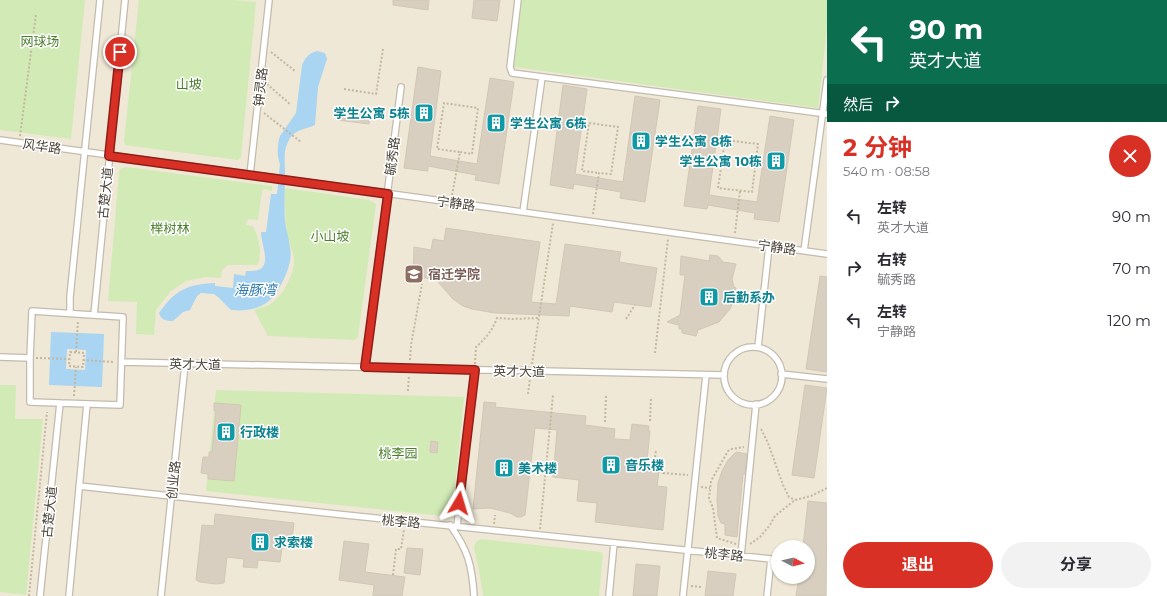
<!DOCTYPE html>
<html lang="zh">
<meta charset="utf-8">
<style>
:root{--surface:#fff;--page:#f2f2f3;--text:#2b2b33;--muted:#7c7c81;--accent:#d93025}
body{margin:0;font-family:Montserrat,"Noto Sans SC",sans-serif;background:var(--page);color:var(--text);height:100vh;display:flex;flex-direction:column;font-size:15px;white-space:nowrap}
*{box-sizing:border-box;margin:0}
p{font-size:13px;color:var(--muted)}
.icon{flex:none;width:22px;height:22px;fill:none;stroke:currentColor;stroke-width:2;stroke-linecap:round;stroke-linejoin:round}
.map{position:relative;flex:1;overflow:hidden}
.details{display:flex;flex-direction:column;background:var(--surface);width:340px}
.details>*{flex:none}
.banner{background:#0b6e4f;color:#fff;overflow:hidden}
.needle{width:26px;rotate:97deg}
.controls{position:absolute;left:771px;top:540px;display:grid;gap:8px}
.controls a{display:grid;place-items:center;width:44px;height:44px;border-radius:50%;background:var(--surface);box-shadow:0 1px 3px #0004;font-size:20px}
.pin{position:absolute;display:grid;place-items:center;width:34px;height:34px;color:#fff;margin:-17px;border:2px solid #fff;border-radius:50%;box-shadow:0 1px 4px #0007}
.me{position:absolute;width:44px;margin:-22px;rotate:7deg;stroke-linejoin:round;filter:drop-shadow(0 0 3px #0008)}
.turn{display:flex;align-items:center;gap:14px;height:84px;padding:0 16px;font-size:18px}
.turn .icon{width:52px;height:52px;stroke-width:2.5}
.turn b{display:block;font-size:28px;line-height:34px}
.then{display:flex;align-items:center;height:38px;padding:0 16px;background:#0003;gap:8px;font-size:15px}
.round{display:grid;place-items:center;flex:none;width:42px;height:42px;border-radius:21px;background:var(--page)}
.overview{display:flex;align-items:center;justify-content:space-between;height:68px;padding:0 16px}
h1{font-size:24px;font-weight:700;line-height:30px;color:var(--accent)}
.button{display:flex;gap:8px;margin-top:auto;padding:8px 16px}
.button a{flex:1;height:46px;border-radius:24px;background:var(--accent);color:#fff;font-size:16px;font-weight:700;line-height:46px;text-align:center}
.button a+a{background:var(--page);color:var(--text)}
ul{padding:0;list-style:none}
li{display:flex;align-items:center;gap:12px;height:52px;padding:0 16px}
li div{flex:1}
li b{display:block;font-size:15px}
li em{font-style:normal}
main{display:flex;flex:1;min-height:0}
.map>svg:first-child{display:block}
.education{fill:#efe8d6;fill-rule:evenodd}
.green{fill:#d2eab5}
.water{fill:#a9d4f2;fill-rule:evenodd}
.building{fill:#d8cfc1;stroke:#d3c7b4}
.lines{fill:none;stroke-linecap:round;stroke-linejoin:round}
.lane-casing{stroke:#c2bbae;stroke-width:8}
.path{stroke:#c4b79f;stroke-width:2;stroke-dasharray:2 2;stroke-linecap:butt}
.lane{stroke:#fff;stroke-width:5.5}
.route-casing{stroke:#8d1f18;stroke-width:10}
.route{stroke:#d93025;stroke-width:7}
.labels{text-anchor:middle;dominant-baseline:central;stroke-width:3;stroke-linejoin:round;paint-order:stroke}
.park-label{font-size:13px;fill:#4a7f2a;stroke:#fff}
.street-label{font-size:13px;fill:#4b4439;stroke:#fff}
.culture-label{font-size:13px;font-weight:bold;fill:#0d838f;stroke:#fff;text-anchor:start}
.education-label{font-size:13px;font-weight:bold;fill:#785e54;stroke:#fff;text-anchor:start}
.water-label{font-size:14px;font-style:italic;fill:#2e7ab2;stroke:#fff}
</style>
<main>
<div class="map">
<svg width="827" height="596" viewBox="0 0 827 596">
<rect width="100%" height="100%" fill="#f6f3ec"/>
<path class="education" d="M0 0H827V596H0ZM778 547H808V577H778Z"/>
<path class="green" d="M0 0H85L71 139 0 130Z
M139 0H233L256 2 241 157 238 160 125 145 124 141Z
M522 0H827V28L818 108 514 67Z
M126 167 272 186V191L264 189 262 191 258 220 248 219 246 225 252 226C259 235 263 255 257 265H228L222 270 221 278 205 277 186 281 171 291 156 310 154 335 136 334 137 302 108 301 119 173 120 169Z
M285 188 369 200 376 204 358 337 355 340 268 336 254 310C259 308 264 307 269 305 282 298 296 272 294 258 293 250 288 242 287 234 285 219 285 203 285 188Z
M0 385H16L15 419H43L26 595 0 592Z
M216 390 464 397 452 517 206 491Z
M481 539 601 552 603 554 599 596H483L481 581 474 547 476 542Z"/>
<path class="water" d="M317 51 325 53 327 59 318 87 315 125C304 130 294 129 288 142 283 151 285 163 285 172 285 188 284 205 285 221 286 230 289 238 290 248 293 262 285 278 278 290 267 308 250 312 231 310L218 297 214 294 201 293 197 296 190 310 183 312 173 321C166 321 161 320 159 313 175 290 188 284 215 283V286L233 288 234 274 245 276 246 271C277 273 261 248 261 232H266L271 194H277L280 164C277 157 277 144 280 136L296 113 302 65C305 58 309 53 317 51Z
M51 332 104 334 102 387 49 385ZM67 349 86 350 85 370 66 369Z"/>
<path class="building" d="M393 0H429L428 10 393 5Z
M474 0H500L497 21 472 18Z
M418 67 441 71 430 156 477 164 490 78 514 82 499 184 475 180 476 175 428 166V171L404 168Z
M563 85 587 89 575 174 623 182 635 96 660 100 645 202 620 198 621 192 574 184 573 189 550 185Z
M698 106 721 109 709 195 757 202 770 116 794 120 779 222 754 219 755 213 708 205 707 209 684 206Z
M338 108 370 113 369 124 337 120Z
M446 228 540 242 531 302 556 304 565 244 621 252 619 262 657 268 651 307 614 302 612 312 570 306 569 316 495 313 472 309 463 306 453 299 439 283 437 279 413 277 414 247 431 250 433 239 444 241Z
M710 255 718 256 723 262 736 264 732 279 734 287 736 288 734 300 730 309 719 322 698 330 696 336 682 333V329H679V325L667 322 680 315 685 275H680L681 256 709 261Z
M820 276 827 277V372L806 369Z
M805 385 827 388 814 478 792 475Z
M484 402 496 403 495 407 586 416 585 425 615 429 614 439 630 440 632 424 649 426 648 431H650L646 471 659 472 657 486 667 487 663 530 595 522 597 503 577 501 579 480 553 477 557 430 535 428 525 515 521 517H517L510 513 490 508 473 509Z
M214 403 241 405 234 481 208 479V474L201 473 203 457H209V452H212L216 411H214Z
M431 441 438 442 437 453 430 452Z
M736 452 747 454 745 474H743L737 537 725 535V524L721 523 718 516 717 500 718 483 722 471 728 460Z
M808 501 827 503 826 596H796L799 577H808V547H803Z
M215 514 294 523 291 548H282L280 562 258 560 257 568 243 567 244 559 227 557 224 583 216 584 200 582 196 580 202 525 214 526Z
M344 541 369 544 365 572 405 577 402 596H373L374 585 339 580Z
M407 548 423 549 420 575 404 573Z
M636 564 660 566 657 596H633Z
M708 571 736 574 733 596H705Z"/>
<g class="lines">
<defs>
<path id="lane" d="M518 0 510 67 512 73 827 114
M0 140 827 254
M250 175 269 0
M523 212 542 77
M804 251 827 80
M32 311 123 317 120 405 30 402V358Z
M70 313V297L100 0
M94 315 125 0
M758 347 769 246
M724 376a29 29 0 1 1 58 0a29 29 0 1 1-58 0Z
M0 357 30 358
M122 362 724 375
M365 367 401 87
M781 374 827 379
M79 486 336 514 771 559 767 596
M450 525C468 550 472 565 474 596
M457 526 475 370
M741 556 756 404
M40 596 60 403
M69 596 87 404
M161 596 185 364
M609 596 614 543
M683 596 706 375"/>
</defs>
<use href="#lane" class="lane-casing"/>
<path class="path" d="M271 52 295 71
M267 84 291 105
M344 89 376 94 383 49
M264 113 301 142
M20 136 36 14
M725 140 758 144 752 192 718 188Z
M452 195 460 152 472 154 478 108 444 103 437 149 460 152
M593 214 599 173 611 174 618 127 589 123 582 171 599 173
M735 233 740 191
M626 319 635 305
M70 352 84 353 83 367 69 366Z
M76 352 78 321
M655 353 668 239
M36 358 69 359
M83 360 114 362
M410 360 411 345 422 284
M475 364 476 347C486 338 492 331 497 318L512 319 539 318
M532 364 553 223
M408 391 409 375
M528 394 530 378
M74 396 76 367
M650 421 651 397
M605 422 606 396
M761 429 768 443 783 485 789 497 795 500
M646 465 663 466V473L688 475
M654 465 656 450
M701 487 710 488
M494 524 495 515
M540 529 553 395
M736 544 717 538 713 508 709 498 711 481 728 451 732 449 744 447
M750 544 760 537 770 525 775 516 795 500 811 496 827 488
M393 575 396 549H401L404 529
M691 586 702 587
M29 596 47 412"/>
<use href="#lane" class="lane"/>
</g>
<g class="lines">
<defs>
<path id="route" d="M120 52 109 156 388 194 365 367 475 370 459 503"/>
</defs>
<use href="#route" class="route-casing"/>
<use href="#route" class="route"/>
</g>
<defs>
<symbol id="building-square" viewBox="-11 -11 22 22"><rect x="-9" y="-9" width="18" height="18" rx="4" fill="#0f9aa8" stroke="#fff"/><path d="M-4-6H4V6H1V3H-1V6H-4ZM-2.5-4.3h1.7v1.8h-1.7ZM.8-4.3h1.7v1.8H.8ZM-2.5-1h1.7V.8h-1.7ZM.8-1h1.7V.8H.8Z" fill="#fff"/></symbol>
<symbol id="university-square" viewBox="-11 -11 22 22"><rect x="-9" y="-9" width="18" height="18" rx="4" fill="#8d6e63" stroke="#fff"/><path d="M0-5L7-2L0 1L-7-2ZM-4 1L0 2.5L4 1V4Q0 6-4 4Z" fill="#fff"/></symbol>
</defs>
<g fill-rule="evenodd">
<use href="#building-square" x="413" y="102" width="22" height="22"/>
<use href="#building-square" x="485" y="112" width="22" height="22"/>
<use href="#building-square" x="630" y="130" width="22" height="22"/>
<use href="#building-square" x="765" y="150" width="22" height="22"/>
<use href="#university-square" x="403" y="263" width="22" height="22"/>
<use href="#building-square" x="698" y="286" width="22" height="22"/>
<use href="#building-square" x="215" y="421" width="22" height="22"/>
<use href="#building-square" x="600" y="454" width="22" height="22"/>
<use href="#building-square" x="493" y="457" width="22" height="22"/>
<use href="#building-square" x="249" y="531" width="22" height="22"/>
</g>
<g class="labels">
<g class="park-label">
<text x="40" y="41">网球场</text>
<text x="189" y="84">山坡</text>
<text x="170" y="228">榉树林</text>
<text x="330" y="236">小山坡</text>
<text x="398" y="453">桃李园</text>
</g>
<g class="street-label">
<text transform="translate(260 87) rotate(-84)">钟灵路</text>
<text transform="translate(42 146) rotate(8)">风华路</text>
<text transform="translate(392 156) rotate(-83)">毓秀路</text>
<text transform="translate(105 193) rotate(-84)">古楚大道</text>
<text transform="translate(456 203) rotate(8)">宁静路</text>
<text transform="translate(777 247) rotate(8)">宁静路</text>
<text transform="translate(195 364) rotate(1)">英才大道</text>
<text transform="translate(519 371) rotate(1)">英才大道</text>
<text transform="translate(173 480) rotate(-84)">创业路</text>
<text transform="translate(49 512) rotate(-84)">古楚大道</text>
<text transform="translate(401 521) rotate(5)">桃李路</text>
<text transform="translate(724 554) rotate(6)">桃李路</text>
</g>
<g class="culture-label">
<text x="410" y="113" text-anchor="end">学生公寓 5栋</text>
<text x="510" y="123">学生公寓 6栋</text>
<text x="655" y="141">学生公寓 8栋</text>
<text x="762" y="161" text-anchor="end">学生公寓 10栋</text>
<text x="723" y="297">后勤系办</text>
<text x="240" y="432">行政楼</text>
<text x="625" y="465">音乐楼</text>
<text x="518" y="468">美术楼</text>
<text x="274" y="542">求索楼</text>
</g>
<g class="education-label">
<text x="428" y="274">宿迁学院</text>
</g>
<g class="water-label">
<text x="255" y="290">海豚湾</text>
</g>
</g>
</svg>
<div class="controls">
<a><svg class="needle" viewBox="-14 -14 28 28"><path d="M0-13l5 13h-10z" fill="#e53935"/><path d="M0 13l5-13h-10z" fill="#7c7c81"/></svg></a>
</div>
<div class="pin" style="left:120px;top:52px;background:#d93025"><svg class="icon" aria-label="arrive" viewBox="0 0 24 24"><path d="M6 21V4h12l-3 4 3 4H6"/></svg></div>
<svg class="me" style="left:459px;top:503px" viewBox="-20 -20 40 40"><path d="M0-17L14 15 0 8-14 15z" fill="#d93025" stroke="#fff" stroke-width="4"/></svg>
</div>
<section class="details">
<div class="banner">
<div class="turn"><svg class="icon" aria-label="left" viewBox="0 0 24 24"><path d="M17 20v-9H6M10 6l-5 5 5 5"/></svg><div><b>90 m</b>英才大道</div></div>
<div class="then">然后<svg class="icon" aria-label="right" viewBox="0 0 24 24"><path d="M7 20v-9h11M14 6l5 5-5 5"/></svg></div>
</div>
<div class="overview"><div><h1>2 分钟</h1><p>540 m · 08:58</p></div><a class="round" style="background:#d93025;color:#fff"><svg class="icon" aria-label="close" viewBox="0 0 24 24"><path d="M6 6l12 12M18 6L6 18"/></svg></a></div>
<ul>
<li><svg class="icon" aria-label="left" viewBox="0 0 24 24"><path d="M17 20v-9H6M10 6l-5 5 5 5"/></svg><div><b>左转</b><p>英才大道</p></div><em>90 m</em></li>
<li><svg class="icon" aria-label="right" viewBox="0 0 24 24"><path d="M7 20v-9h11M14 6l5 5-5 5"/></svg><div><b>右转</b><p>毓秀路</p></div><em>70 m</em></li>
<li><svg class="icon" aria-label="left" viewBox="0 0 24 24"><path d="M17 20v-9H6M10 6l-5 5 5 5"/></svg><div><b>左转</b><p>宁静路</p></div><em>120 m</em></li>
</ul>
<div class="button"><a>退出</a><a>分享</a></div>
</section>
</main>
